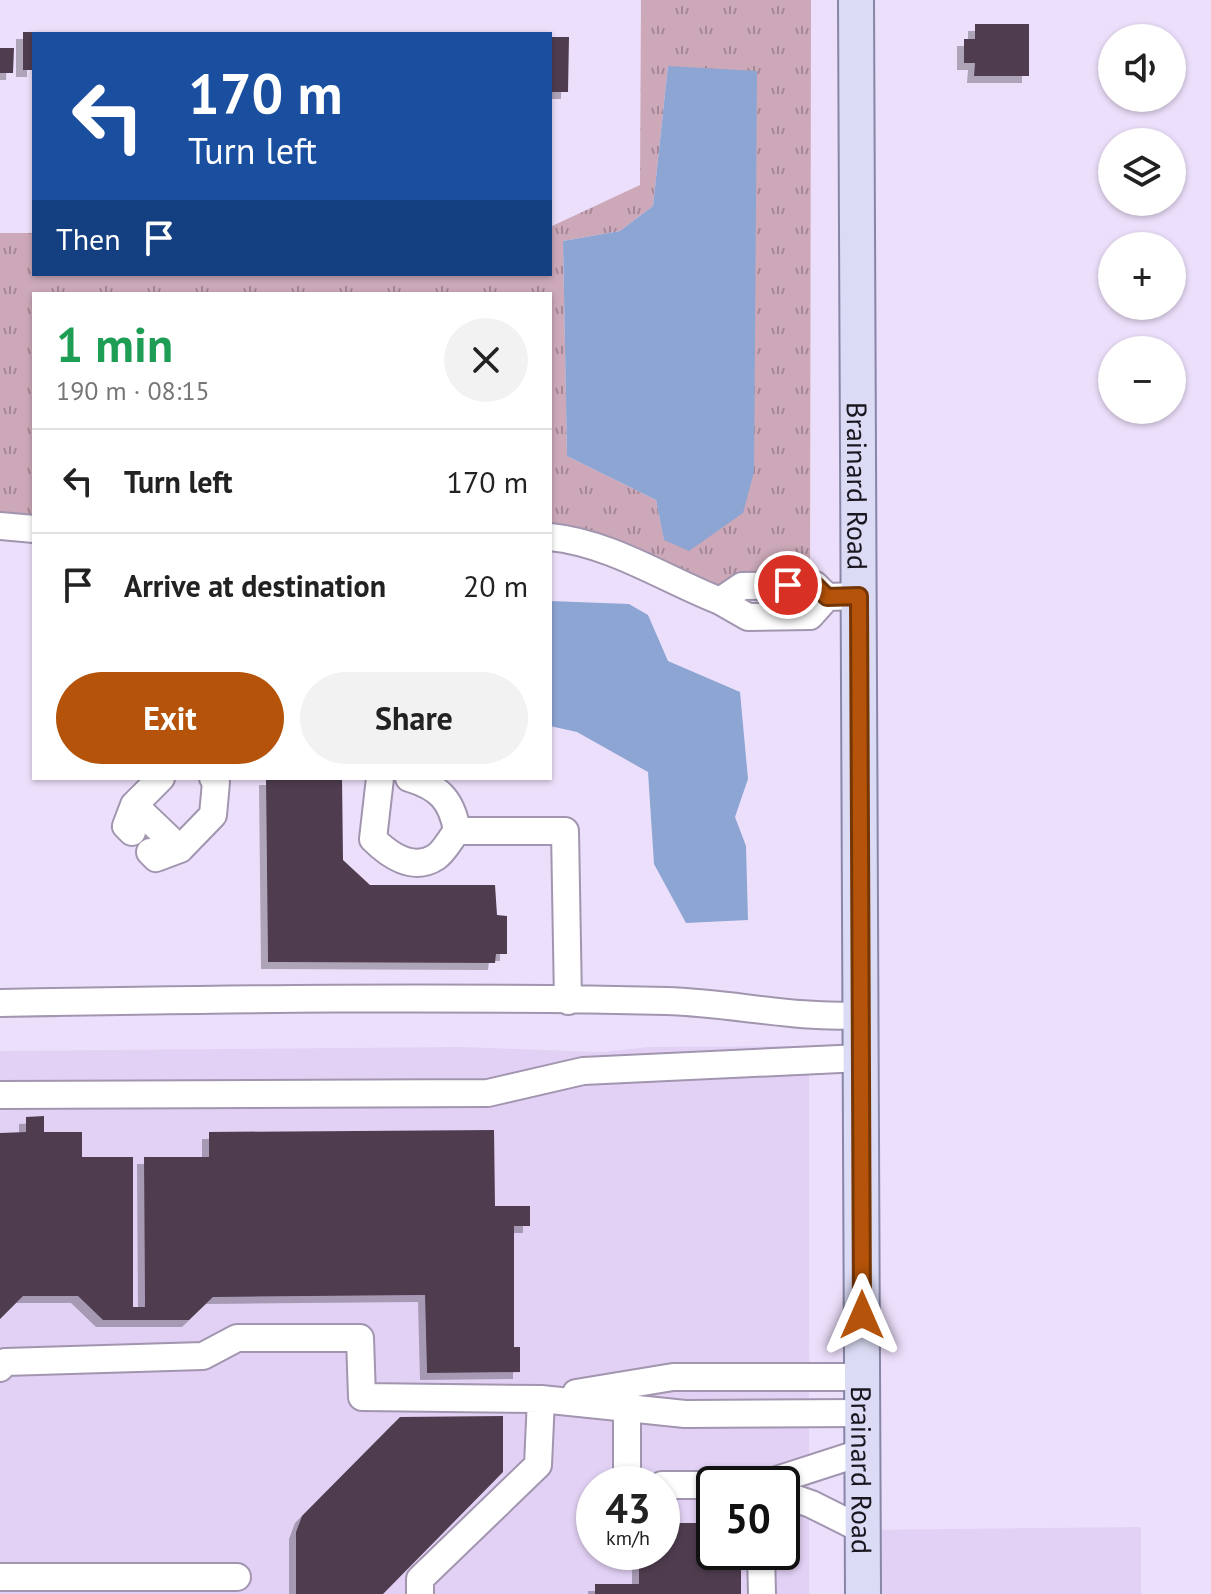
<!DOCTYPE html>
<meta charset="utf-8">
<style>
:root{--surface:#fff;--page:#f2f2f2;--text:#222;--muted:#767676;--line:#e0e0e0;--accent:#b45309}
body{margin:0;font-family:"PT Sans",sans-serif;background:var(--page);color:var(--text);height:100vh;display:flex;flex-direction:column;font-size:30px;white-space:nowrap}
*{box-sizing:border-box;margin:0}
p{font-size:26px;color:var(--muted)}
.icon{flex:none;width:44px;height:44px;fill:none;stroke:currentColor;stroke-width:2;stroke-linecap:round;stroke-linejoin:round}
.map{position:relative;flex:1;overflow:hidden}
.sheet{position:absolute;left:32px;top:292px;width:520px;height:488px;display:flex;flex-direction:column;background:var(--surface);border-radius:0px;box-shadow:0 2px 6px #0004}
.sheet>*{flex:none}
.hud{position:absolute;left:32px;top:32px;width:520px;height:244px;border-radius:0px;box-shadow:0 2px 6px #0004;background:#1a4fa0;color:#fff;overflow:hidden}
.fabs{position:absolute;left:1098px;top:24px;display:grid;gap:16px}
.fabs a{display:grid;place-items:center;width:88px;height:88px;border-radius:50%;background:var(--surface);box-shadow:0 2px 6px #0004;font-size:40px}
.speed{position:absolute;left:576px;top:1466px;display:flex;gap:16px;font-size:40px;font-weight:700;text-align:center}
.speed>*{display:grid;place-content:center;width:104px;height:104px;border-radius:50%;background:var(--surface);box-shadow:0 2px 6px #0004;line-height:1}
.speed small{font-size:20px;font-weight:400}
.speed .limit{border:4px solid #111;border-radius:12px;background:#fff;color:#111}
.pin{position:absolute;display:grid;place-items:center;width:68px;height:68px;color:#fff;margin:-34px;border:4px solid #fff;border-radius:50%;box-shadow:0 2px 8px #0007}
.me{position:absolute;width:88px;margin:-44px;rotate:0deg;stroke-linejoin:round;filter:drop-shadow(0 0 6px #0008)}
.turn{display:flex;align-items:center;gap:28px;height:168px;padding:0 24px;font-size:36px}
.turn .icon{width:104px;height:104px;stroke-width:2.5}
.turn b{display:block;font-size:56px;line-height:68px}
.then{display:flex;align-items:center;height:76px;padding:0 24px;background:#0003;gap:16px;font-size:30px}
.round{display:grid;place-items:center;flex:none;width:84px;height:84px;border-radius:42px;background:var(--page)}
.overview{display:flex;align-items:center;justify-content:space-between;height:136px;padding:0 24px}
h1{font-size:48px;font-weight:800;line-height:60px;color:#1e9e55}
.primary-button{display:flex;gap:16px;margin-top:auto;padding:16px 24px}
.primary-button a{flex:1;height:92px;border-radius:48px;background:var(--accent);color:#fff;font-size:32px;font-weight:800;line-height:92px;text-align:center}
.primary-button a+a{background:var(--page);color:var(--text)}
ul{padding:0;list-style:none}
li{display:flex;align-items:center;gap:24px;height:104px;padding:0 24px;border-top:2px solid var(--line)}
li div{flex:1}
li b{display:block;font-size:30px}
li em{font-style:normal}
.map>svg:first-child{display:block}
.built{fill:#e2d1f4;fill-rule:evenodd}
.grass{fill:url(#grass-tufts);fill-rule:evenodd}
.water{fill:#8da5d3}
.building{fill:#503d4f;filter:url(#shadow)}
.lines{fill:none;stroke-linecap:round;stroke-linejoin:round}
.minor-casing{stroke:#a195af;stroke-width:30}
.major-casing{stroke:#8886a6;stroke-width:38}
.minor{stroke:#fff;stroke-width:26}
.major{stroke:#dbdbf5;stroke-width:34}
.route-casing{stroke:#753606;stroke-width:20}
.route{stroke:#b45309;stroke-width:14}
.labels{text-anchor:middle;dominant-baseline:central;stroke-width:8;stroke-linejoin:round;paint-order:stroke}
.street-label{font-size:28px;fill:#1a1620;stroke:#ecdffb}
</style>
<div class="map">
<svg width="1211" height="1594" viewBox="0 0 1211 1594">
<defs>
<pattern id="grass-tufts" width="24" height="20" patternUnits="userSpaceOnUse" patternTransform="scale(2)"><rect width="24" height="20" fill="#cca8b8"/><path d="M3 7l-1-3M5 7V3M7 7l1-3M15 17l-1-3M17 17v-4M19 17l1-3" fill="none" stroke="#a58895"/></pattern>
<filter id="shadow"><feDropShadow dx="-7" dy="7" stdDeviation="0" flood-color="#0004"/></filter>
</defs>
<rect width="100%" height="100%" fill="#ecdffb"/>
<path class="built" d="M809 1046V1594H0V1051L460 1047 603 1052 648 1047ZM594 1484H662V1552H594ZM714 1484H782V1552H714Z
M1141 1527V1594H863V1530Z"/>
<path class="grass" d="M641 0H811L810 585 720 601 550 537V294H34V529L0 526V233H34V274H550V227L640 185ZM668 66 664 539 656 500 567 456 563 241 620 231 653 206Z"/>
<path class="water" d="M668 66 757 71 754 472 743 513 689 551 664 540 656 500 567 456 563 241 620 231 653 206Z
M550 601 629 604 648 615 668 661 740 692 748 779 735 817 746 846 748 920 686 923 654 864 648 772 577 732 550 726Z"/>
<path class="building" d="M975 24H1029V76H974L975 63H964V39H975Z
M23 32H34V70H23Z
M550 37H569L568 92H550Z
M0 48H14L13 73H0Z
M266 778H342L343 860 370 885H495L497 915 507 916V954H496L495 963 268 962Z
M44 1116V1132H82V1157H133V1307H145L144 1157H209V1132L494 1130 495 1206H530V1226H514V1347H520V1372L427 1373 425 1295 213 1297 189 1320H103L78 1296H23L0 1319V1133L26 1132V1117Z
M503 1416V1472L383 1594H296V1532L302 1516 400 1417Z
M662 1523H714V1552H741V1594H595V1584H639V1552H662Z"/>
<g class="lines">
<defs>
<path id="minor" d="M0 526 34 529
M550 537C611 543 664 579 720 601
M827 597 815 585 742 586 720 601 748 617 810 616 827 597 859 596
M161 778 134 805 180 849 213 815 216 782 213 778
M380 778 373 839C389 855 413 872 436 857 444 852 451 838 457 831
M409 778C439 787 452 800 457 831H565L568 1001
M132 832 126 826 134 805
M150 852 156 858 180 849
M0 1003C222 999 445 996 667 1001 733 1003 795 1019 860 1015
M0 1095 488 1093 583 1071 861 1058
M0 1368 5 1362 203 1356 237 1338H360L362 1397 541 1399 685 1414 863 1413
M576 1393 673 1377H862
M627 1408V1484
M764 1484 863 1452
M662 1485H714
M782 1494 811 1504 863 1530
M761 1552 762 1594
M0 1577H237
M420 1594V1579L538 1465 541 1399"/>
<g id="major">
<path id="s1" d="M856 0 863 1594"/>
</g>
</defs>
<use href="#minor" class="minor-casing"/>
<use href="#major" class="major-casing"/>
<use href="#minor" class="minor"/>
<use href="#major" class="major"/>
</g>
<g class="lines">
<defs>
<path id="route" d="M788 585H815L827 597 859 596 862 1315"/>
</defs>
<use href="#route" class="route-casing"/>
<use href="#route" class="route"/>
</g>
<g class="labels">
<g class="street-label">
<text stroke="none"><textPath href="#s1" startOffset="486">Brainard Road</textPath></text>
<text stroke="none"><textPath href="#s1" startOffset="1470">Brainard Road</textPath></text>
</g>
</g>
</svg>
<div class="fabs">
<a><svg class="icon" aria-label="sound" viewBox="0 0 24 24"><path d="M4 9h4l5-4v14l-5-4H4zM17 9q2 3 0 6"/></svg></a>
<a><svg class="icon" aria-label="layers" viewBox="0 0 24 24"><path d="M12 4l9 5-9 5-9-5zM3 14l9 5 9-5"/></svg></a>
<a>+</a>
<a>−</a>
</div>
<div class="speed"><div>43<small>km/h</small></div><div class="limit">50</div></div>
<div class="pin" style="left:788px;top:585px;background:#d93025"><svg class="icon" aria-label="arrive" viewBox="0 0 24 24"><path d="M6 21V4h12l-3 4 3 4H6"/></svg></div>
<svg class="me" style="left:862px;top:1315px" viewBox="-20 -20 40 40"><path d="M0-17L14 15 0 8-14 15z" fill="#b45309" stroke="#fff" stroke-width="4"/></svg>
<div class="hud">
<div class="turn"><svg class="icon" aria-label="left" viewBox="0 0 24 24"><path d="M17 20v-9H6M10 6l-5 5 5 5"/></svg><div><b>170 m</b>Turn left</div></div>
<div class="then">Then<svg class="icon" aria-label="arrive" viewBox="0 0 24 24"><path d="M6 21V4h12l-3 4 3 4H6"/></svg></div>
</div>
<section class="sheet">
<div class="overview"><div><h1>1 min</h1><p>190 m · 08:15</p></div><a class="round"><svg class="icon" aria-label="close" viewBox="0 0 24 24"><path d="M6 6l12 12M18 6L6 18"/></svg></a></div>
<ul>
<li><svg class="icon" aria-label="left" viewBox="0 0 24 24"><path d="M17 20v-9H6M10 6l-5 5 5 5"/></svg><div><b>Turn left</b></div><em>170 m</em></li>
<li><svg class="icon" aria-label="arrive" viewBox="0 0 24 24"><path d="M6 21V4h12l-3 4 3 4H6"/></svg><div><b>Arrive at destination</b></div><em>20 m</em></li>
</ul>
<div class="primary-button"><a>Exit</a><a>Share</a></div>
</section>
</div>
